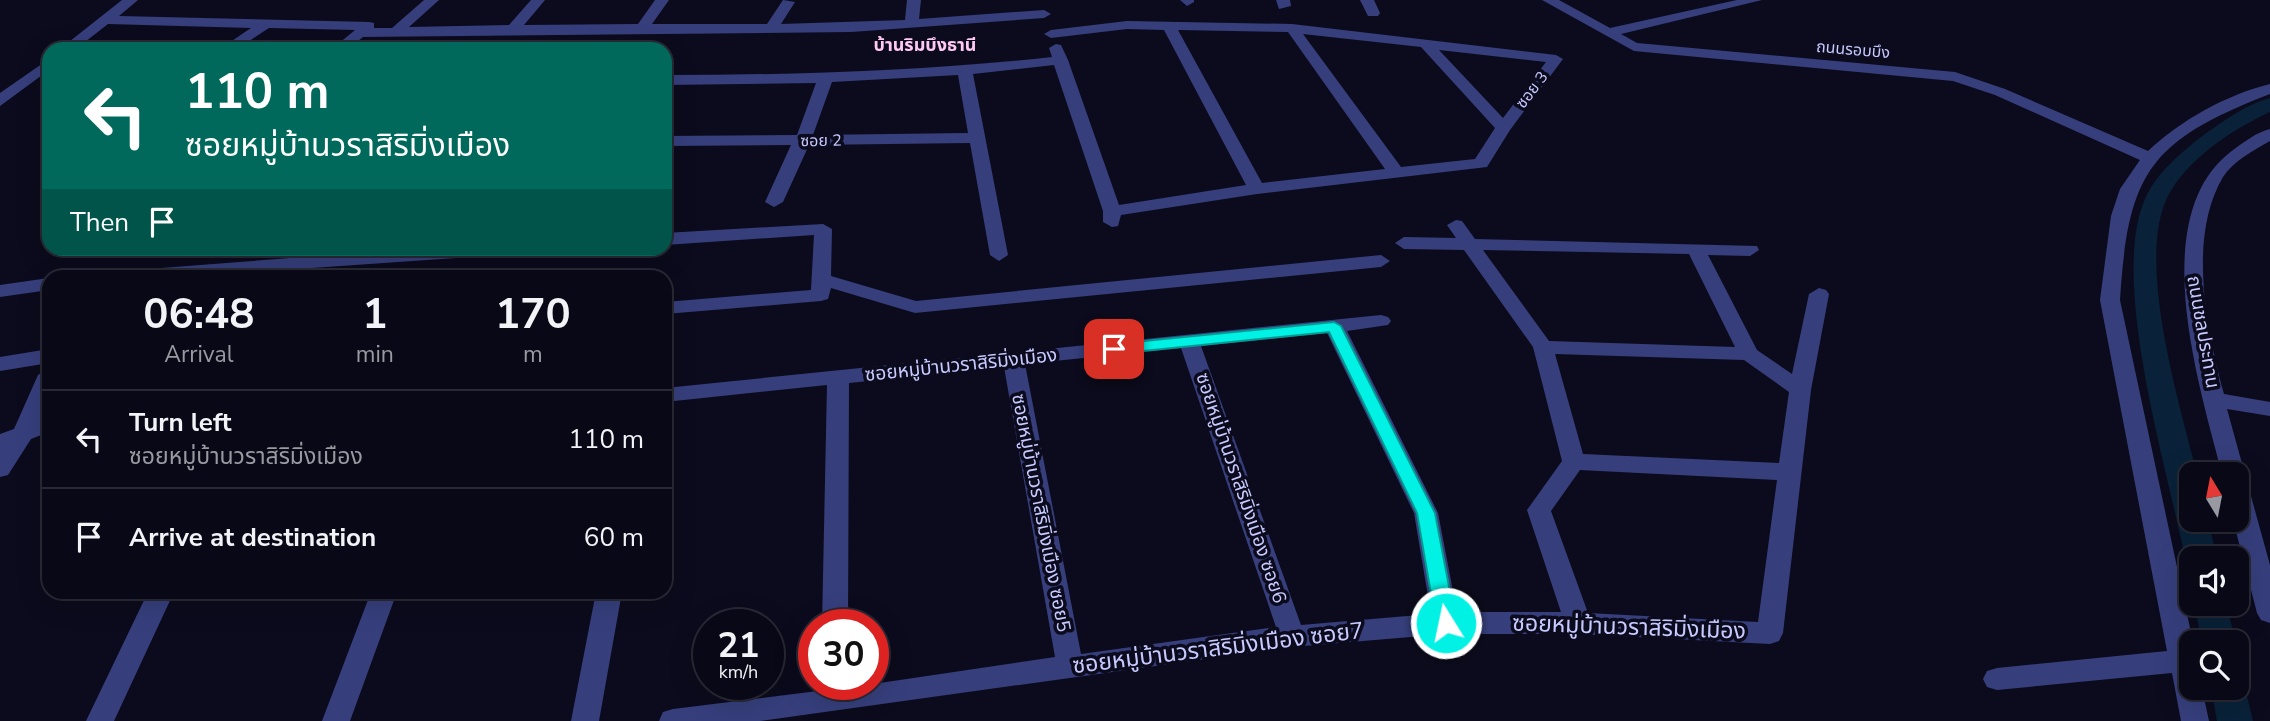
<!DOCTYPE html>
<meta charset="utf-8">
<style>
:root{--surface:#090816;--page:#12111f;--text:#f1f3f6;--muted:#999aa1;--line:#292935}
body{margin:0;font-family:"Nunito Sans","Noto Sans Thai",sans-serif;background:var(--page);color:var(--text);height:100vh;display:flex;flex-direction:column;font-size:26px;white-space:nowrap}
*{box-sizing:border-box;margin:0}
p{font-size:23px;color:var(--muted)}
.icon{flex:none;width:38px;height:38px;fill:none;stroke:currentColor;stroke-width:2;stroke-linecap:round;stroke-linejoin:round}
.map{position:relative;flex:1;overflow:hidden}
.sheet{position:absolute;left:42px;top:270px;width:630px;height:329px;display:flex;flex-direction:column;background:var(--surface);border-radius:21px;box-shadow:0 7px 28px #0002,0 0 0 2px var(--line)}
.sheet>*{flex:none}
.top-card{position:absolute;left:42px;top:42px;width:630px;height:214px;border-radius:21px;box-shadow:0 7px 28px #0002,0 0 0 2px var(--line);background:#00695c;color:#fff;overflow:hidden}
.needle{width:46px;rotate:350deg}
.controls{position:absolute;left:2179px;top:462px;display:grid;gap:14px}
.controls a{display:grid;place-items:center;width:70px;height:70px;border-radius:14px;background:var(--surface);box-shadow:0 7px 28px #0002,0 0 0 2px var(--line);font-size:35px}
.speed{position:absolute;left:693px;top:609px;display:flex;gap:14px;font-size:35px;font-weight:700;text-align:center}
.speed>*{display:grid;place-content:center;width:91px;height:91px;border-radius:50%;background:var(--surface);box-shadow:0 7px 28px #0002,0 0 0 2px var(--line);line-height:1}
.speed small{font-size:18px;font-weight:400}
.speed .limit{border:10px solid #d22;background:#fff;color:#111}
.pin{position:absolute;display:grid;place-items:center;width:60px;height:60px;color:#fff;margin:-30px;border-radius:14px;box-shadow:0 4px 10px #0006}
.me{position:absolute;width:77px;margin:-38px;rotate:350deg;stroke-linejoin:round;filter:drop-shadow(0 0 5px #0008)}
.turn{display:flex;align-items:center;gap:24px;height:147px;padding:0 28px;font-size:32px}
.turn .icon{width:91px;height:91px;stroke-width:2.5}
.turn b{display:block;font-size:49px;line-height:60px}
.then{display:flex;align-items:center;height:66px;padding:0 28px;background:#0003;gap:14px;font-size:26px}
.eta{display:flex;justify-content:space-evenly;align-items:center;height:119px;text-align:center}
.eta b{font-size:42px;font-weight:700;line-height:49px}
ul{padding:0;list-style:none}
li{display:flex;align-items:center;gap:21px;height:98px;padding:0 28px;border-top:2px solid var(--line)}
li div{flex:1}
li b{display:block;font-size:26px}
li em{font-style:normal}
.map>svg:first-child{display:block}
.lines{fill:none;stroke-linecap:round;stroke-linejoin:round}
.canal{fill:#092239;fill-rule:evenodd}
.minor{fill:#363f7c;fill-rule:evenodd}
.route{fill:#01f2e4;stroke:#019d94;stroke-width:2}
.labels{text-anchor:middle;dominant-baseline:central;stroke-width:7;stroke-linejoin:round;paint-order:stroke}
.far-street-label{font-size:16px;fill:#c7caff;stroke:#0c0b1d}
.far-neighbourhood-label{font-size:18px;font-weight:bold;fill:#ffc9f4;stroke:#0c0b1d}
.street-label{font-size:19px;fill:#c7caff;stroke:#0c0b1d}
.near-street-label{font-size:23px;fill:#c7caff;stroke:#0c0b1d}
</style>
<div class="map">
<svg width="2270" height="721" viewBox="0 0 2270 721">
<rect width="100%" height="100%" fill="#0c0b1d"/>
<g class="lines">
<path class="canal" d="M2270 98V112C2233 129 2187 159 2168 196 2135 260 2180 406 2197 474H2191V520H2208L2217 558H2191V567L2185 558C2168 470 2109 281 2145 199 2156 173 2183 151 2205 134 2225 120 2247 104 2270 98Z
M2194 604H2226L2236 642H2202Z
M2236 676 2245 688 2253 721H2217L2211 688H2236Z"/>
<path class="minor" d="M122 0H138L119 16 369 22 374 23V28H392L424 0H439L409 27 509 25 531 0H545L524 25 638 24 655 0H669L652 24H767L783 0 795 2 781 24 905 20 907 0H921L919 19 1044 10 1051 14 1044 18 851 32 363 37 348 49H332L355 30 269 28 237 49H220L251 28 108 24 76 49H60Z
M1180 0H1194V2L1187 6Z
M1276 0H1290L1291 6 1279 9Z
M1360 0H1374L1380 13 1378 16H1368Z
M1542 0H1559L1610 28 1737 0H1762L1621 34 1637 43 1955 72 2005 89 2148 151C2181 120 2226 95 2270 84V94C2149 141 2128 173 2120 300L2193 642 2191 688H2202L2209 721H2181L2172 673 1997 690 1987 687 1983 679 1987 671 1997 668 2167 651 2100 300 2111 216 2120 189 2140 160 1995 95 1953 81 1634 51Z
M1127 21 1292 24 1556 55 1563 59 1510 130 1487 167 1257 194 1121 215 1118 226 1112 227 1103 222V211L1054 65 973 74 1008 255 999 261 990 255 970 143 809 145 783 202 774 207 765 202 791 145 665 146V136L797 135 816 83 665 85V75C794 75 923 71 1052 57L1049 48 1056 44 1061 45 1068 60 1119 205 1246 185 1164 30 1127 29 1051 38 1044 34 1051 30ZM1178 30 1288 32 1385 169 1262 183ZM1303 34 1421 47 1495 128 1475 159 1401 167ZM1439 50 1546 62 1503 118ZM958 75 968 133 813 135 832 82Z
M49 59V70L0 106V93Z
M2270 129V141C2254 150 2233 161 2223 177 2187 238 2207 331 2224 394L2270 402V416L2227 409 2270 565V623L2261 620 2257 613 2233 520H2236V474H2222C2200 387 2144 215 2233 150 2244 142 2257 132 2270 129Z
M1456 220 1462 221 1475 239 1757 246 1759 250 1750 256 1708 255 1757 350 1792 374 1809 294 1819 288 1826 290 1829 294 1811 390 1783 633 1779 641 1770 644 1578 634H1446L1292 647 760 721H659L663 712 673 709 873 684 1055 657 1004 367 849 383 848 625H822L827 385 665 402V388L1381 315 1388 317 1391 321 1388 325 1347 331 1438 513 1457 612H1561L1527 510 1562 461 1533 347 1464 250 1404 249 1395 243 1404 237 1456 238 1447 225ZM1483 250 1689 254 1735 347 1549 341ZM1327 333 1414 513 1431 614 1301 625 1201 346ZM1181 348 1276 627 1081 654 1025 364ZM1555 354 1744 360 1789 392 1779 463 1583 454ZM1580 470 1777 480 1758 622 1588 613 1551 511Z
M823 224 832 229 831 276 916 301 1381 255 1390 261 1381 267 915 313 831 288 828 299 821 301 665 314V302L811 290 814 235 665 245V233Z
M419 248H521L512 254 195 276H125L135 270Z
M49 278V290L0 297V285Z
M49 349V363L0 371V357Z
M49 368V399L40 419 49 417V432L31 439 8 475 0 477V434L14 429 38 375Z
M148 592H174L114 721H86Z
M371 592H397L350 721H322Z
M596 592H622L599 721H571Z"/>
</g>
<path class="route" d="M1334 322 1341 326 1435 513 1456 623 1453 628H1439L1436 623 1417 513 1329 332 1114 354 1106 349 1114 344Z"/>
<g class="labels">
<g class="far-street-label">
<text transform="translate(1853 50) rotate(5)">ถนนรอบบึง</text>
<text transform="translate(1532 90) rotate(-53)">ซอย 3</text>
<text transform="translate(821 141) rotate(-1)">ซอย 2</text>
</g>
<g class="far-neighbourhood-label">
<text x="925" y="45">บ้านริมบึงธานี</text>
</g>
<g class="street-label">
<text transform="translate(2203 332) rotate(80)">ถนนชลประทาน</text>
<text transform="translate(961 365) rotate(-6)">ซอยหมู่บ้านวราสิริมิ่งเมือง</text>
<text transform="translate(1241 488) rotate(71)">ซอยหมู่บ้านวราสิริมิ่งเมือง ซอย6</text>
<text transform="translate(1041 513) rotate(79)">ซอยหมู่บ้านวราสิริมิ่งเมือง ซอย5</text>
</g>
<g class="near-street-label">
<text transform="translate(1629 627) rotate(2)">ซอยหมู่บ้านวราสิริมิ่งเมือง</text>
<text transform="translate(1218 648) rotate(-7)">ซอยหมู่บ้านวราสิริมิ่งเมือง ซอย7</text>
</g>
</g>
</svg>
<div class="controls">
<a><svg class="needle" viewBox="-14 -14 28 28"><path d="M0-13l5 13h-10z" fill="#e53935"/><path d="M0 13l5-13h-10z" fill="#999aa1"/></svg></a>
<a><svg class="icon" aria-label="sound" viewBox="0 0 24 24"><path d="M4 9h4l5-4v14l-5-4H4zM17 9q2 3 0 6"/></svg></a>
<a><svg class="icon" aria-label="search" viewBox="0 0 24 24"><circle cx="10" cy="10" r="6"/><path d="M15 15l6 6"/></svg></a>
</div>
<div class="speed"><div>21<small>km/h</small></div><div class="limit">30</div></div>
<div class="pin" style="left:1114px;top:349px;background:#d93025"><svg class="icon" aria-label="arrive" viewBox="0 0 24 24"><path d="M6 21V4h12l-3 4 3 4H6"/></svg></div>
<svg class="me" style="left:1446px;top:623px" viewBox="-20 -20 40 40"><circle r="17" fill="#01f2e4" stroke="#fff" stroke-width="3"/><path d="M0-11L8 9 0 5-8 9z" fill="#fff"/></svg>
<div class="top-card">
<div class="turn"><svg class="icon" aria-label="left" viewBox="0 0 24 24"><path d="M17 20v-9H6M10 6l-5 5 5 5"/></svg><div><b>110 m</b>ซอยหมู่บ้านวราสิริมิ่งเมือง</div></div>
<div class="then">Then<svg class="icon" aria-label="arrive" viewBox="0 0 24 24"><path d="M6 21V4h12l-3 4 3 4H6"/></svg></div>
</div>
<section class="sheet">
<div class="eta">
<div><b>06:48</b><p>Arrival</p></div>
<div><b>1</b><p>min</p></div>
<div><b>170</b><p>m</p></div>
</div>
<ul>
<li><svg class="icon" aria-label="left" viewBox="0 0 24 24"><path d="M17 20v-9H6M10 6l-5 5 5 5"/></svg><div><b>Turn left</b><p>ซอยหมู่บ้านวราสิริมิ่งเมือง</p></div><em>110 m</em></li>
<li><svg class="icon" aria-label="arrive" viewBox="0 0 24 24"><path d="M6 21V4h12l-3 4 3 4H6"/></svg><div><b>Arrive at destination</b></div><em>60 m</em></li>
</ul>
</section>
</div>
